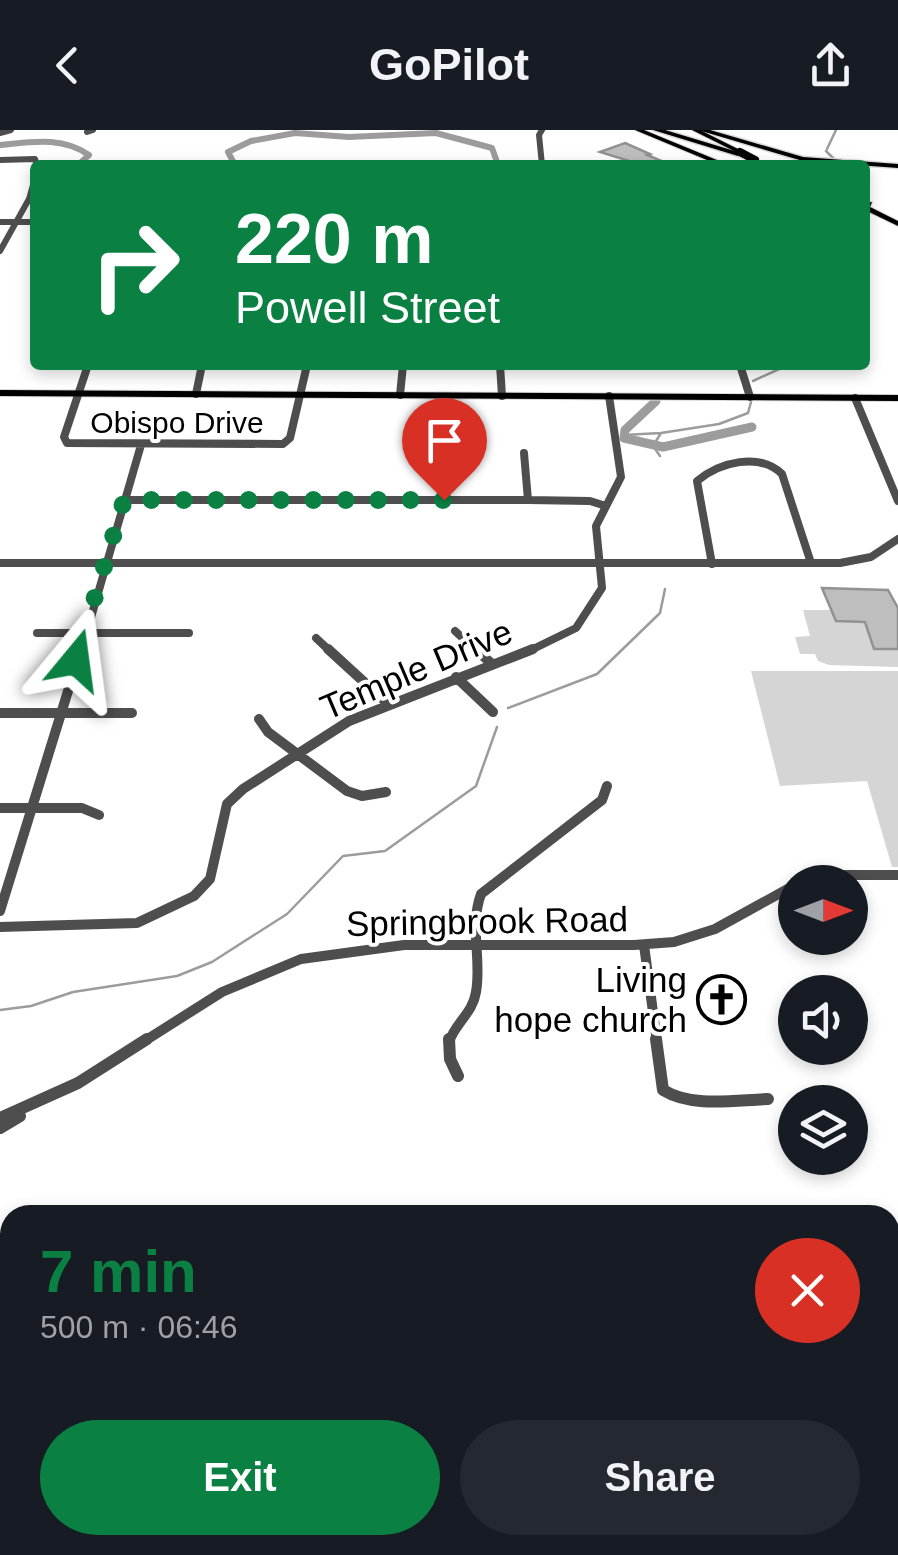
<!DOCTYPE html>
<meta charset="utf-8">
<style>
:root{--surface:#171b24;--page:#242831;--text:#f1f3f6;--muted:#9ea1a6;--accent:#0b8043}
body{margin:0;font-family:Helvetica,sans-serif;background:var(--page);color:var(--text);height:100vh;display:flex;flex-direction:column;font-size:38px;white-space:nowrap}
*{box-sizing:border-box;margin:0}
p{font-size:32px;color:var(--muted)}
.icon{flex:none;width:55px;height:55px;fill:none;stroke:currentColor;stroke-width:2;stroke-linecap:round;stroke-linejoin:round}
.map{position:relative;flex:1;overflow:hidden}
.details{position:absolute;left:0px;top:1075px;width:900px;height:350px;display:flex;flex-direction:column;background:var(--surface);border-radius:30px 30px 0 0;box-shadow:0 5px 15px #0003}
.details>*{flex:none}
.top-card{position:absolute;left:30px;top:30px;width:840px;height:210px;border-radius:10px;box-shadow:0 5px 15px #0003;background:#0b8043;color:#fff;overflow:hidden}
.needle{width:65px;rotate:90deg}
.fabs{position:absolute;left:778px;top:735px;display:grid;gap:20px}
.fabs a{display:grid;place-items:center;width:90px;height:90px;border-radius:50%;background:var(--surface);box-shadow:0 5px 15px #0003;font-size:50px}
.pin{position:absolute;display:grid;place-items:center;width:85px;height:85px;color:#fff;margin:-102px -42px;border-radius:50% 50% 50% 0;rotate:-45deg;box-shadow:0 0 10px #0007}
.pin .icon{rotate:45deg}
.me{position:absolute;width:110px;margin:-55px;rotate:16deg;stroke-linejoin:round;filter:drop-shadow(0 0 8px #0008)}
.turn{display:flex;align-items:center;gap:35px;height:210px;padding:0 40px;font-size:45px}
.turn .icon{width:130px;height:130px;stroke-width:2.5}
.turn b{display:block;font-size:70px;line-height:85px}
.round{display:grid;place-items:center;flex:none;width:105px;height:105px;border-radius:52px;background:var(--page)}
.overview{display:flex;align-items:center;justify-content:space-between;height:170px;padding:0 40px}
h1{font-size:60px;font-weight:700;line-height:75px;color:var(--accent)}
.button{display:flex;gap:20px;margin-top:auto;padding:20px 40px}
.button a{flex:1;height:115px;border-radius:60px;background:var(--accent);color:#fff;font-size:40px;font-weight:700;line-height:115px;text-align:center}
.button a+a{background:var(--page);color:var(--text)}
header{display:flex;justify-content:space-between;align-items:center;height:130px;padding:0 40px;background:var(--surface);font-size:45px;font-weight:700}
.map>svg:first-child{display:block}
.green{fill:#d5d5d5}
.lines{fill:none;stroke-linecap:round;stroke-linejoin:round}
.stream{stroke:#9c9c9c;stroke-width:2.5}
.canal-far1{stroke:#9c9c9c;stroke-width:6}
.canal{stroke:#9c9c9c;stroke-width:9}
.building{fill:#bebebe;stroke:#929292;stroke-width:2.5}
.major-casing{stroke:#dbdbdb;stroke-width:2}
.highway-casing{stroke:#dbdbdb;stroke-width:3}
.minor-far3{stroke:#4e4e4e;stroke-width:6}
.minor-far2{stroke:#4e4e4e;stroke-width:8}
.minor-far1{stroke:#4e4e4e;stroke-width:10}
.minor{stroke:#4e4e4e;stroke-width:12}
.major{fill:#000;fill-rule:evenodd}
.highway{fill:#000;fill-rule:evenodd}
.major-bridge-casing{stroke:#dbdbdb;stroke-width:9;stroke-linecap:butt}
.major-bridge{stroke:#000;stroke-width:8}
.route{stroke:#0b8043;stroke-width:18;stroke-dasharray:0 32.4}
.labels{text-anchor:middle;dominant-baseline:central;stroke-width:8;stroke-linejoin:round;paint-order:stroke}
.far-street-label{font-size:30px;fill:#000;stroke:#fff}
.street-label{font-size:35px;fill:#000;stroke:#fff}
.poi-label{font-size:35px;fill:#000;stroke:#fff;text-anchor:end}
</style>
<header><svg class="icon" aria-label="back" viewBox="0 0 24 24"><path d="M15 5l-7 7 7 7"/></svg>GoPilot<svg class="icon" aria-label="share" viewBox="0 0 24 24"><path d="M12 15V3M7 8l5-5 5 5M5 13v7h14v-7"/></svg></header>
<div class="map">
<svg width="898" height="1425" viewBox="0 0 898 1425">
<rect width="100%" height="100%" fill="#fff"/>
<path class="green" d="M803 480H833L837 492H865L874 520H898V537L829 535 818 531 815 524H800L795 507 810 506Z
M898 541V737H892L867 651 780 656 751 541Z"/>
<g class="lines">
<path class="stream" d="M827 19 836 0
M826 21 834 29
M753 251 788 235
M623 305 661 303
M660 326 653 316 661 303 719 294 748 283 751 272
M508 578 597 544 660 483 665 459
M0 880 31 876 73 862 177 846 212 832 287 784 343 726 385 721 476 656 497 597"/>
<path class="canal-far1" d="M0 15C31 12 62 6 89 25L78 35
M235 35 228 22 251 11 295 3 349 7 436 3 492 18 498 35"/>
<path class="canal" d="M656 271 625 300 624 308 663 317 752 297"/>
</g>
<path class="building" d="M625 13 650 24 647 25 671 35H642L600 22Z
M822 458 888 460 898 478V519H874L865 492 836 491Z"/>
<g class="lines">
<defs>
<path id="major" d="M635 0H644L729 35H719Z
M692 0H700L744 22 738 23Z
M872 72 870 77 898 91V96L865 80V73Z
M0 260 898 265V271L0 266Z"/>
<path id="highway" d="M653 0H665L758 28 751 30Z
M698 0H710L803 27 898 34V38L803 31Z"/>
</defs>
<use href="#major" class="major-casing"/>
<use href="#highway" class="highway-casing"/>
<path class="minor-far3" d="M542 0 539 5 542 35
M87 2 93 0
M0 3 11 0
M0 30 35 29 37 35
M0 92H35
M0 121 29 69 35 48"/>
<path class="minor-far2" d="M88 235 64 307 67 313 283 314 290 308 307 235
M500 235 502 266
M740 235 750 267
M196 264 202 235
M400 265 403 235
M855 268 898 371
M524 323 528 370
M445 324V370
M124 370H528L590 371 606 376
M0 433H840L871 427 898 409
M712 434 697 351C720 332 759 322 782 344L811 433
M455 501 478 522
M37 503H189
M316 508 331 522
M81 522 141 315
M527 522 576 498 602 458 596 396 621 347 609 266"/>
<path class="minor-far1" d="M328 519 387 573
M475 519 491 533
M456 547 493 582
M0 583H132
M259 589 268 602 347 661 362 666 386 662
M0 678H82L99 685
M800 752 839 745H898
M0 781 81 519
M0 797 137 793 194 766 210 749 227 674 243 659 349 591 533 519
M644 815 657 912
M143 912 222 862 301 829 404 815H634L674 812 715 799 795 755
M449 912C455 893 473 883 476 862 482 829 469 797 481 764L602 670 607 656"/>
<path class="minor" d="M449 909 450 929 458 946
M656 909 663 960C692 978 735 970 768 969
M0 988 78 953 147 909
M0 998 20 986
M0 1109H10
M890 1111H898
M5 1397 10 1386
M677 1415 678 1425
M213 1425 214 1415"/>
<use href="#major" class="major"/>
<use href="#highway" class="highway"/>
<defs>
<path id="major-bridge" d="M740 22 755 30"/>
</defs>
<use href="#major-bridge" class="major-bridge-casing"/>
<use href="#major-bridge" class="major-bridge"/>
</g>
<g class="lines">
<path class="route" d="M76 530 124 370H444"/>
</g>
<defs>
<symbol id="church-ring" viewBox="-11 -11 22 22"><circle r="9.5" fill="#fff" stroke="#000" stroke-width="1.5"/><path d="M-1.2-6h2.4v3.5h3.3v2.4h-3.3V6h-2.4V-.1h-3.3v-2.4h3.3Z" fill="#000"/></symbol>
</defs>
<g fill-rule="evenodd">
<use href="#church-ring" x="694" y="842" width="55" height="55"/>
</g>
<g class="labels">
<g class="far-street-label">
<text x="177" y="292">Obispo Drive</text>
</g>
<g class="street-label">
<text transform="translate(416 539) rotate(-23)">Temple Drive</text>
<text transform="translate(487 791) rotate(-1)">Springbrook Road</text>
</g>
<g class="poi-label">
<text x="687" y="849">Living<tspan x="687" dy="40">hope church</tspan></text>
</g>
</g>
</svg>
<div class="fabs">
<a><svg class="needle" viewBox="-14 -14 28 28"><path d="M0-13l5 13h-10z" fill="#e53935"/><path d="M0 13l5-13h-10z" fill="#9ea1a6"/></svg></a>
<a><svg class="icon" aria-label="sound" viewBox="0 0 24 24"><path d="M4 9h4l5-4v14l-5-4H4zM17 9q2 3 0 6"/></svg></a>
<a><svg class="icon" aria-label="layers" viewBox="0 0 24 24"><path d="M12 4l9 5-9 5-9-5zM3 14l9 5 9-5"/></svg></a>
</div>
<div class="pin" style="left:444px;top:370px;background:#d93025"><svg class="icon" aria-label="arrive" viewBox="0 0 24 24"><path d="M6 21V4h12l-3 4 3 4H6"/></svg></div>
<svg class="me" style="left:76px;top:530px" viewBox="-20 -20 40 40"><path d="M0-17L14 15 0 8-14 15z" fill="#0b8043" stroke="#fff" stroke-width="4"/></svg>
<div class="top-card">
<div class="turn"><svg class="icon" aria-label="right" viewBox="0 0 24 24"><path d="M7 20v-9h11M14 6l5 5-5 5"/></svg><div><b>220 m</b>Powell Street</div></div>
</div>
<section class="details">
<div class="overview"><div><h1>7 min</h1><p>500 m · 06:46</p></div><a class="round" style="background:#d93025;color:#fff"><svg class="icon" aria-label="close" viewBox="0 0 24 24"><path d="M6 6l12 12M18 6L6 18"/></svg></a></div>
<div class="button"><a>Exit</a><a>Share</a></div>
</section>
</div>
